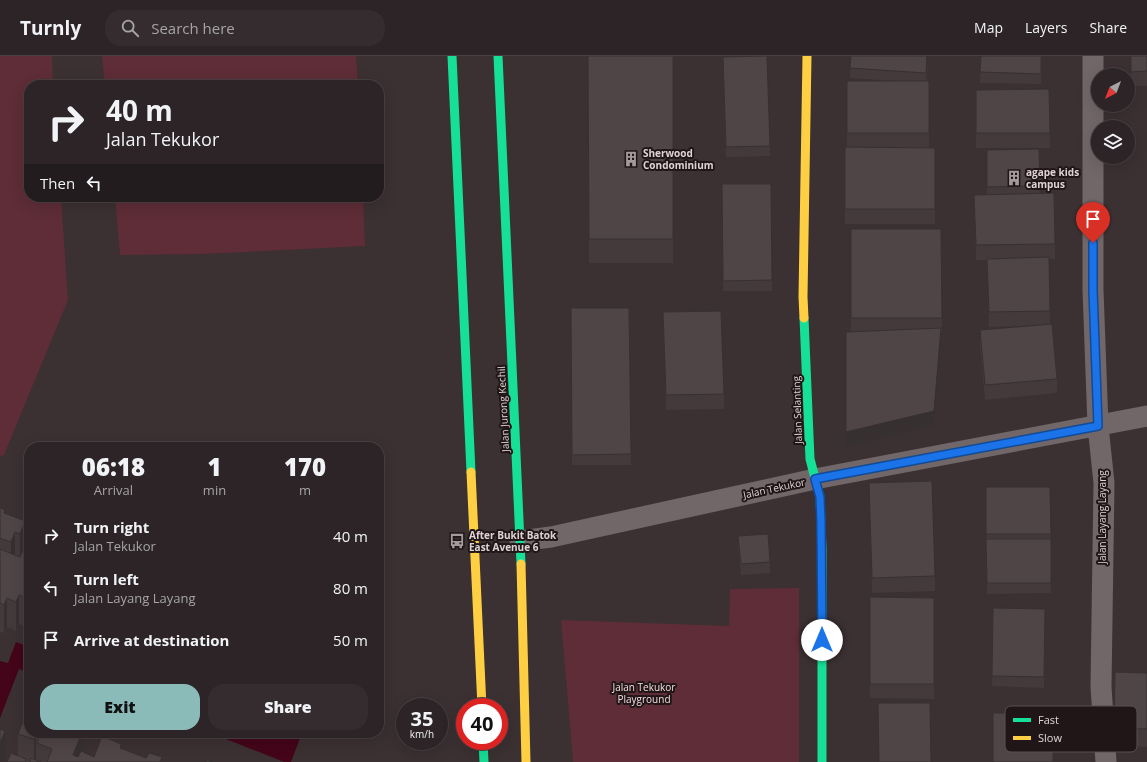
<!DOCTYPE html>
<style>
:root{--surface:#2c2426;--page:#342c2e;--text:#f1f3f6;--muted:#a6a4a7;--line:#484143;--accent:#8bbbb9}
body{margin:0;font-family:"Open Sans",sans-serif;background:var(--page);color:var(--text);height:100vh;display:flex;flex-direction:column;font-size:15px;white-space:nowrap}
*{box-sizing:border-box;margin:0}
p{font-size:13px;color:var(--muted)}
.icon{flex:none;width:22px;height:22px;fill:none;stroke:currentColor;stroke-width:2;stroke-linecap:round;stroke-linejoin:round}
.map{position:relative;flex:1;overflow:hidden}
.panel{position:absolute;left:24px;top:386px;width:360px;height:296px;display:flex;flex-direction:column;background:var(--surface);border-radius:16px;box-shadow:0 4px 16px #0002,0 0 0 1px var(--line)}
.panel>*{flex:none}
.top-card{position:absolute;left:24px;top:24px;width:360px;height:122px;border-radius:16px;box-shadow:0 4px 16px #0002,0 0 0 1px var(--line);background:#2c2426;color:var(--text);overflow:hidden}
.needle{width:26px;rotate:222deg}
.fabs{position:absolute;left:1091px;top:12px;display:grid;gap:8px}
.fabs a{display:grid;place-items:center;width:44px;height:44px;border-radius:50%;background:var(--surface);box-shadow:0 4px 16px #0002,0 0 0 1px var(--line);font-size:20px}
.speed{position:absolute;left:396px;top:642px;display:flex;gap:8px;font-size:20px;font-weight:700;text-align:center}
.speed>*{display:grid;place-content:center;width:52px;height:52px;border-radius:50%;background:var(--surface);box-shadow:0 4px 16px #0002,0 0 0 1px var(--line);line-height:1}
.speed small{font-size:10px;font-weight:400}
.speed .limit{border:6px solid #d22;background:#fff;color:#111}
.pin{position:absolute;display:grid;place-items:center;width:34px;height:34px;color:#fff;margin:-41px -17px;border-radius:50% 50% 50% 0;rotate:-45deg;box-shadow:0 0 4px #0007}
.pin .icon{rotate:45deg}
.me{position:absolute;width:44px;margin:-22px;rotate:0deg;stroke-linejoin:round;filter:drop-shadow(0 0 3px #0008)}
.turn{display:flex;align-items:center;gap:14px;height:84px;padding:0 16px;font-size:18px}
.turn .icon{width:52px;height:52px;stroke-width:2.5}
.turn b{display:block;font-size:28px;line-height:34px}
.then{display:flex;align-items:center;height:38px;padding:0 16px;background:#0003;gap:8px;font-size:15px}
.eta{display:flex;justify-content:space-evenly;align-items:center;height:68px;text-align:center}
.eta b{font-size:24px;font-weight:800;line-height:28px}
.primary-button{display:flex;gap:8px;margin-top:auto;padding:8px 16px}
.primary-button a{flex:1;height:46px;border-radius:16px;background:var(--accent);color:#111;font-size:16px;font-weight:800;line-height:46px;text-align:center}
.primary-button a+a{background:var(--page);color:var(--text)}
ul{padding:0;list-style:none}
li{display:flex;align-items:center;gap:12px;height:52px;padding:0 16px}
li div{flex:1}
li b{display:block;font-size:15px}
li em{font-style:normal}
header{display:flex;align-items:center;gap:24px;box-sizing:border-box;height:56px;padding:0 20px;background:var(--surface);border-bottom:1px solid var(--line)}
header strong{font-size:19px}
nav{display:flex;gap:22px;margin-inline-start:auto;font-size:14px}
.search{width:280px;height:36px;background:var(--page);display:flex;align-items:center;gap:10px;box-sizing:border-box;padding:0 14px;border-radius:16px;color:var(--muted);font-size:15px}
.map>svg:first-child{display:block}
.green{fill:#5e2d37}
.water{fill:#44051a}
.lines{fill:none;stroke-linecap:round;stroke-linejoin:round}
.street{stroke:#716668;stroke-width:21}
.fast{stroke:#16e098;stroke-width:9}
.slow{stroke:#ffcf43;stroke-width:9}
.wall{fill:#443a3c}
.shaded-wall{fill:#373031}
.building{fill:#4f4446;stroke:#373031}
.route-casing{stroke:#114b97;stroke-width:10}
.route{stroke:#1a73e8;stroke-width:7}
.labels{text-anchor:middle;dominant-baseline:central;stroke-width:4;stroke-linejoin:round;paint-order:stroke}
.poi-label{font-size:10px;font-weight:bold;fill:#e0d2d4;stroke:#201618;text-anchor:start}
.street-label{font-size:10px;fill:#e0d2d4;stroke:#201618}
.park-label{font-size:10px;fill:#f4dde0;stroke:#201618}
.key{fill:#201618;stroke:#5a4e50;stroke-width:1}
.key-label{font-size:11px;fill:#e0d2d4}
</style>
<header>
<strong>Turnly</strong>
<div class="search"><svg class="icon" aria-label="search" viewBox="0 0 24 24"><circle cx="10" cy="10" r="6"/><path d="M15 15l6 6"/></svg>Search here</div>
<nav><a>Map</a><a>Layers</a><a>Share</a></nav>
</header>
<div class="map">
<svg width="1147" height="706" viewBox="0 0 1147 706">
<rect width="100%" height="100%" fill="#3b3032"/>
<path class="green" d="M0 0H52L53 29H29V141H61L68 244 4 399 0 400Z
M102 0H356L358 29H105Z
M115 141H363L365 190 204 198 120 199Z
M799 532V706H573L561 564 729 570 730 533Z"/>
<path class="water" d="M16 586 29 591V617L19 613 0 662V605L8 607Z
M211 677H302L291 706H284Z"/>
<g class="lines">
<path class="street" d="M1093 0V234L1098 370 1104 427 1101 631 1106 706
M520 485 551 481 815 423 1147 360"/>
<path class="fast" d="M452 0 471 416
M498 0 521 508
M804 262 810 403 820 441 822 493V706
M483 685 484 706"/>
<path class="slow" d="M804 262 803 241 807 0
M471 416 482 651
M521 508 526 706"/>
</g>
<path class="wall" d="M588 0H673V207H589Z
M851 0H928L927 25H929V92H935V168H845V91H847V25H895L850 22Z
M981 0H1042L1041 28 980 27Z
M1131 0H1147V30H1131Z
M723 12 770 90V100L726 101Z
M1049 33 1050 92H976V34Z
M1039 93 1040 138 1055 188V203H1049L1050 269 1057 323V337L985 344 980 289V274L1029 270 989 271 987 204H976L974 139H987V94Z
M722 128H771L772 235H723Z
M851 173H941L942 277H941V287L934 369 846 391 851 276Z
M571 252H629L631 409H572Z
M663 256 724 338V353L666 354Z
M869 427 935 520V535L872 537Z
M986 431H1050L1051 537 987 538Z
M0 452 5 457 25 465V490L29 480V575L27 574V571L19 568 16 575 7 571 4 577 0 576Z
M738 480 770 506V517L741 519 738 490Z
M870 541 934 542V643L870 642Z
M993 552 1045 553 1044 632 992 630Z
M1147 617V691L1114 690V672Z
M29 677H83V696L94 701 121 693 146 702 162 706H7L18 700V678Z"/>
<path class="shaded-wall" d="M927 0H928L926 27V17Z
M941 272V287L934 369 846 391V376Z
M25 465V494L20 506V478Z
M15 476V504L11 515V486Z
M19 539V568L16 575V546Z
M7 542V571L4 577V549Z
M5 675V704L4 706H0V688Z
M82 677H83V701L82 706 73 699Z
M36 678V706H34V683Z"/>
<path class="building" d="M588 0H673V183H589Z
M767 0 770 90 726 91 723 1Z
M851 0H927L926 17 850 12Z
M981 0H1041V18L980 16Z
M1131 0H1147V15L1131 16Z
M847 25H929V77H847Z
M1049 33 1050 77H976V34Z
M845 91 935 92V153H845Z
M1039 93 1040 130 987 131V94Z
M722 128H771L772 224 723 225Z
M1054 137 1055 188 976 189 974 139Z
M851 173H941L942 262H851Z
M1049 201 1050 255 989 256 987 203Z
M571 252H629L631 398 572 399Z
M721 255 724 338 666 339 663 256Z
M1052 268 1057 323 985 329 980 274Z
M941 272 934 355 846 376V276Z
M932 425 935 520 872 522 869 427Z
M986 431H1050L1051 478H986Z
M0 452 5 454 4 457 25 465 20 478 15 476 11 486 0 482Z
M768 478 770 506 741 508 738 480Z
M29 480V547L27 546 29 543 19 539 16 546 7 542 4 549 0 547V493L20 501Z
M986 483H1051V527H987Z
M870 541 934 542V628H870Z
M993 552 1045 553 1044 621 992 620Z
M1115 616 1147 617V673L1114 672Z
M878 647H930L931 706H879Z
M27 655 29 656V677H82L73 699 78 701 81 695 94 701 102 680 121 688 120 692 146 702 149 697 162 701 160 706H47L52 693 37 687 40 679 36 678 34 683 18 678Z
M993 657H1053V706H993Z
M0 673 5 675 0 688Z
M11 697 26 703 25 706H7Z
M31 702 41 706H30Z
M207 704 212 706H206Z"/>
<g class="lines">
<defs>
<path id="route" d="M822 584 821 467 820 441 815 423 1098 370 1093 234V187"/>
</defs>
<use href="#route" class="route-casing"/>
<use href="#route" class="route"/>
</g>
<defs>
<symbol id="building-bare" viewBox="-9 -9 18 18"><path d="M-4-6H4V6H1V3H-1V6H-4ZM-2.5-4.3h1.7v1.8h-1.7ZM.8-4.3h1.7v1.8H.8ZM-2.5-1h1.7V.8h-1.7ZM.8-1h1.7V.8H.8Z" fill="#a6999b" stroke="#201618" stroke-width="2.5" paint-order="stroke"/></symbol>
<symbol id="bus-bare" viewBox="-9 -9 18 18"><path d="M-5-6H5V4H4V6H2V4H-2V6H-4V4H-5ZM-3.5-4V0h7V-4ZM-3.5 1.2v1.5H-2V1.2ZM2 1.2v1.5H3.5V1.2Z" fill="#a6999b" stroke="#201618" stroke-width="2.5" paint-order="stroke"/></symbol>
</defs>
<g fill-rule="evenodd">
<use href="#building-bare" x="620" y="92" width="22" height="22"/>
<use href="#building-bare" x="1003" y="111" width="22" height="22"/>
<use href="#bus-bare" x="446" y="474" width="22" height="22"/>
</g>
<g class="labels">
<g class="poi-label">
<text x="643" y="97">Sherwood<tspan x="643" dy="12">Condominium</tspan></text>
<text x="1026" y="116">agape kids<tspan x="1026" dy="12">campus</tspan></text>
<text x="469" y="479">After Bukit Batok<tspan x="469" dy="12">East Avenue 6</tspan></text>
</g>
<g class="street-label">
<text transform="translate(503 353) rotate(-93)">Jalan Jurong Kechil</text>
<text transform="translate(797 354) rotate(-92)">Jalan Selanting</text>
<text transform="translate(774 432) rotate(-12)">Jalan Tekukor</text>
<text transform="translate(1102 461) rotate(-90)">Jalan Layang Layang</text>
</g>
<g class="park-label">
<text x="644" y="631">Jalan Tekukor<tspan x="644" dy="12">Playground</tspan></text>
</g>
</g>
<rect x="1005" y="650" width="132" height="46" rx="6" class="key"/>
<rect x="1013" y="662" width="18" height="4" fill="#16e098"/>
<rect x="1013" y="680" width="18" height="4" fill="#ffcf43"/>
<g class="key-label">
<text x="1038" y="668">Fast</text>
<text x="1038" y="686">Slow</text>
</g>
</svg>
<div class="fabs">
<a><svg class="needle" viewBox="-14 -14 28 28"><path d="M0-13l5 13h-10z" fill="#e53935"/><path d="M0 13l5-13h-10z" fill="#a6a4a7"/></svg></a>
<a><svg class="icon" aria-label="layers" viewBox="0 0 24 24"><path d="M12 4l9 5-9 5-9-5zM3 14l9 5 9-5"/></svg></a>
</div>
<div class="speed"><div>35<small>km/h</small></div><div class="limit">40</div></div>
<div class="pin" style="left:1093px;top:187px;background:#d93025"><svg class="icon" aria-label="arrive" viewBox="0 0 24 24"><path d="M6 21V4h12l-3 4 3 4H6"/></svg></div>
<svg class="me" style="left:822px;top:584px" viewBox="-20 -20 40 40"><circle r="19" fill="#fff"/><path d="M0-13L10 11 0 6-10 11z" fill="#1a73e8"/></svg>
<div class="top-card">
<div class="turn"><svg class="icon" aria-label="right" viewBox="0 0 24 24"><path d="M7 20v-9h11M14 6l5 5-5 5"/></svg><div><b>40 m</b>Jalan Tekukor</div></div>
<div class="then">Then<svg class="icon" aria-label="left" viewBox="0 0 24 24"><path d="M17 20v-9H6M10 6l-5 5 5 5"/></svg></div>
</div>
<section class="panel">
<div class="eta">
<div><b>06:18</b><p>Arrival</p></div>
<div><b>1</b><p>min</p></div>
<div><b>170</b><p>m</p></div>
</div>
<ul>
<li><svg class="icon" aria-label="right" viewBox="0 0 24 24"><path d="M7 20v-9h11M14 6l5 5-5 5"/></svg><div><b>Turn right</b><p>Jalan Tekukor</p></div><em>40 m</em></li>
<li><svg class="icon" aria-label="left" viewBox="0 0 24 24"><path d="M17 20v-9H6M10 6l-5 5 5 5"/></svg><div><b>Turn left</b><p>Jalan Layang Layang</p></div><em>80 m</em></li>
<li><svg class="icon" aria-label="arrive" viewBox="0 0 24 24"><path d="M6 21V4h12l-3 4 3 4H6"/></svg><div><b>Arrive at destination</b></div><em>50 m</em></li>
</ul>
<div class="primary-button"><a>Exit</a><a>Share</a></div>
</section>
</div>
